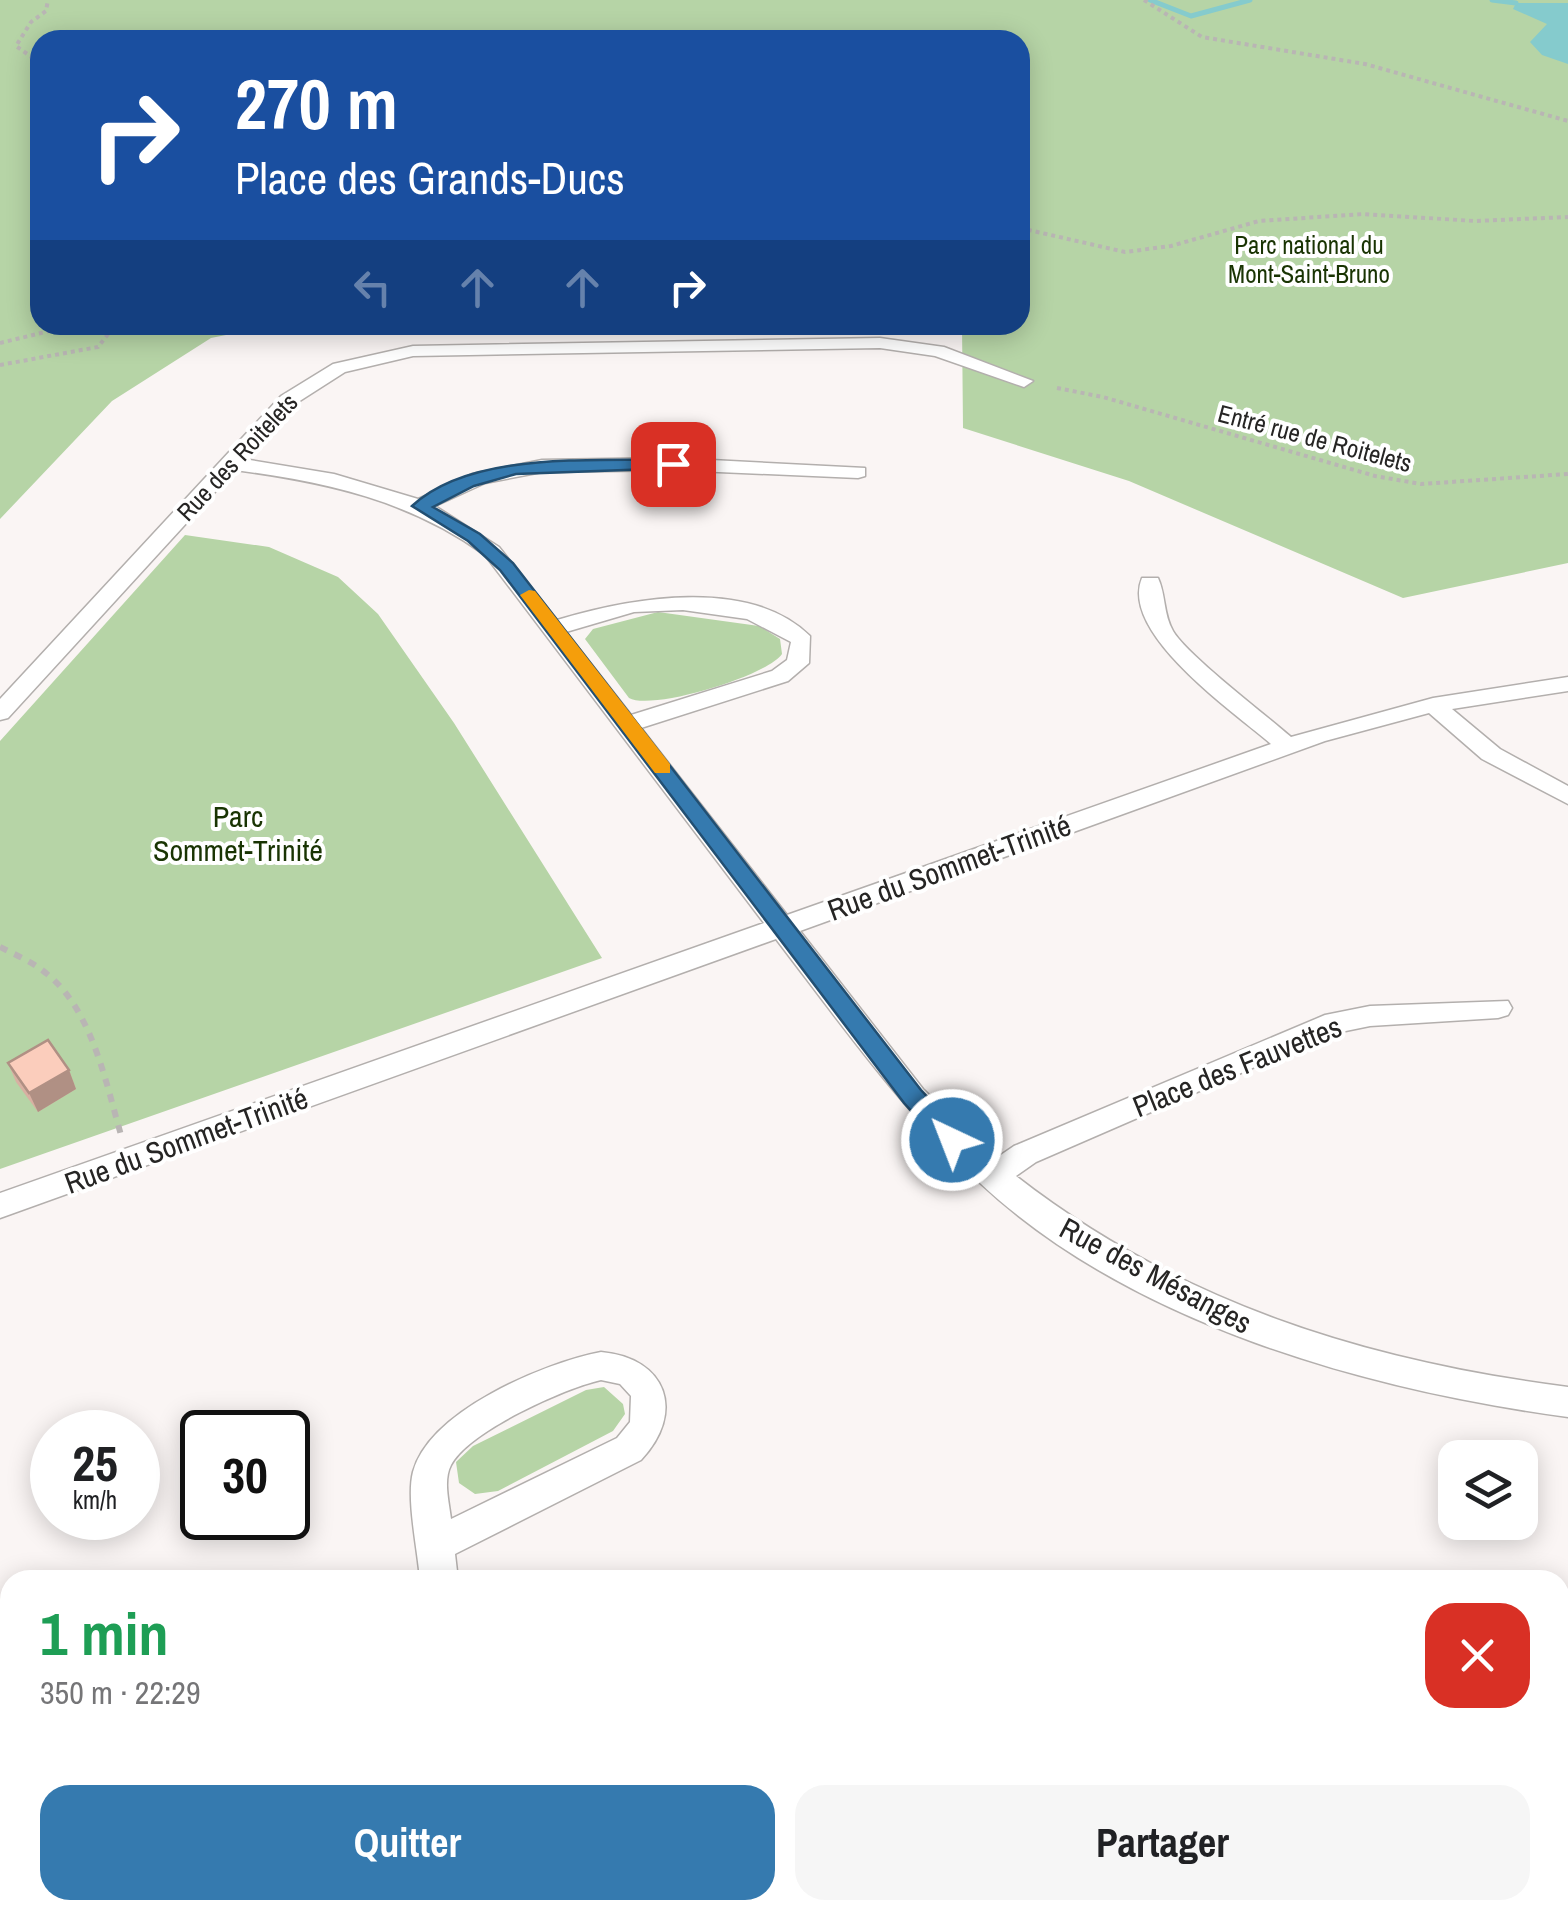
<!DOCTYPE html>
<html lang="fr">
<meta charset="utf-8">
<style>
:root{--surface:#fff;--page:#f6f6f6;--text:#202124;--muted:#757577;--accent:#357aaf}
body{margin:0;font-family:"Archivo Narrow",sans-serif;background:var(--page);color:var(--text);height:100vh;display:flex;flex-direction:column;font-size:38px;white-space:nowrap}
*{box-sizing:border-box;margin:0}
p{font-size:32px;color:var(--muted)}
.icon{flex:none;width:55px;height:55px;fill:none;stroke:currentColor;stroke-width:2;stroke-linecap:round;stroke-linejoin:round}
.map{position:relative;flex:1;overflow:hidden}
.sheet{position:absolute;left:0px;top:1570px;width:1570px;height:350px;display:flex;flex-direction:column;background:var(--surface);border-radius:30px 30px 0 0;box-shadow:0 5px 25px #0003}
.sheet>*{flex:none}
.hud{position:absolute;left:30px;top:30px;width:1000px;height:305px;border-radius:30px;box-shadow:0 5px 25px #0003;background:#1a4fa0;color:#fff;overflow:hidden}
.fabs{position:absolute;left:1438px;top:1440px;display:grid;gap:20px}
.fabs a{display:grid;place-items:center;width:100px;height:100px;border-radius:20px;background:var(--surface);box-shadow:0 5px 25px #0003;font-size:50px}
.speed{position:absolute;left:30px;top:1410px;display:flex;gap:20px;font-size:50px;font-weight:700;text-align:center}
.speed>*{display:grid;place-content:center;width:130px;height:130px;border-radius:50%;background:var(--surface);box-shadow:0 5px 25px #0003;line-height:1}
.speed small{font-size:25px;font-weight:400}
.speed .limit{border:5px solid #111;border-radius:15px;background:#fff;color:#111}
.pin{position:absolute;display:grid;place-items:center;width:85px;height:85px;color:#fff;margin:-42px;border-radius:20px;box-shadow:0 5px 15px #0006}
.me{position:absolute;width:110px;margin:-55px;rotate:317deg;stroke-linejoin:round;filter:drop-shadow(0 0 8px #0008)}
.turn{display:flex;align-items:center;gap:35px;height:210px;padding:0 40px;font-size:45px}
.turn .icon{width:130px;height:130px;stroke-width:2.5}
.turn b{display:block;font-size:70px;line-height:85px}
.lanes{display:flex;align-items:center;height:95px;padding:0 40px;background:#0003;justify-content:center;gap:50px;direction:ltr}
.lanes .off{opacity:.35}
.round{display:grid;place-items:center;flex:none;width:105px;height:105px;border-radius:30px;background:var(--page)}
.headline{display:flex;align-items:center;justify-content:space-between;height:170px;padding:0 40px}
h1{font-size:60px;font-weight:700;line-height:75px;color:#1e9e55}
.cta{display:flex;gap:20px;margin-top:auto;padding:20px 40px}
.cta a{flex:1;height:115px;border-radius:30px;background:var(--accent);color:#fff;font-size:40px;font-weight:700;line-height:115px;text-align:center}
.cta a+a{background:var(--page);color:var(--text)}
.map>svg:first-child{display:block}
.green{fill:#b6d4a6}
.water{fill:#85cbcd}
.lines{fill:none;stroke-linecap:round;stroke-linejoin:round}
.stream{stroke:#85cbcd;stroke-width:5}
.street-casing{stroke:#b3afad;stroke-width:3}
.path-far1{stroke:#b9b5b4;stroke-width:4;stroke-dasharray:4 4;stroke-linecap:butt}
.path{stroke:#b9b5b4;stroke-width:6;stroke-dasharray:8 8;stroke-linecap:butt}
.street{fill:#fff;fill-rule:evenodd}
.wall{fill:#d8b0a2}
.shaded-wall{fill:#b09084}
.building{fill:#fbcdbc;stroke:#b09084;stroke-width:2.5}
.route{fill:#357aaf;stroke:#224f72;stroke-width:2.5}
.slow{fill:#f59e0b}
.labels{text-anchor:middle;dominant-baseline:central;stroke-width:8;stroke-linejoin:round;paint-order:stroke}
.far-park-label{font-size:25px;fill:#193403;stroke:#fff}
.far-street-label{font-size:25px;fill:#262524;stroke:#fff}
.park-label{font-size:30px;fill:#193403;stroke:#fff}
.street-label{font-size:30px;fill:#262524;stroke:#fff}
</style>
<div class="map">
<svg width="1568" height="1920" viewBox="0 0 1568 1920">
<rect width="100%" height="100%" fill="#faf5f4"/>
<path class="green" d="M0 0H1568V563L1403 598 1129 481 963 428 962 325H1020V40H40V325H276L211 338 112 401 0 519Z
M185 535 269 547 338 577 378 614 454 723 602 958 0 1169V741Z
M658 612 759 626 780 639 782 654C767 676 652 711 629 698L585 639 593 629Z
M604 1387 623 1404 625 1414 613 1431 498 1491 475 1494 459 1483 456 1462 473 1446 586 1390Z"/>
<path class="water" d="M1516 3H1568V64L1542 55 1530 42 1547 24 1513 9Z"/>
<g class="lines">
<path class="stream" d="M1150 0 1191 16 1250 0
M1492 0 1516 3"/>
<defs>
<path id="street" d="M880 338 944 347 1033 381 1024 387 935 356 880 348 413 356 345 372 295 404 244 459 334 474 418 499 472 474 542 460 673 458 865 468V476L858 478 673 470 542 472 485 483 435 506 499 547 557 620C630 598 749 576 810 636L809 663 788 681 641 728 787 915 1271 744C1234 712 1119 633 1142 578H1158C1166 595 1163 614 1173 631 1187 655 1266 715 1291 737L1433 698 1568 677V691L1452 709 1500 749 1568 786V804L1482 759 1429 713 1325 741 800 931 923 1089 995 1159 1014 1146 1325 1015 1370 1006 1508 1001 1512 1008 1508 1015 1498 1018 1370 1026 1331 1034 1036 1162 1016 1176C1179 1303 1366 1361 1568 1387V1417C1367 1390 1131 1324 980 1183 902 1110 841 1024 776 939L0 1218V1193L764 923 485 555C409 500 326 482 235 470L8 718 0 720V699L281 396 333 364 413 346ZM683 610 747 619 791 642 787 660 772 671 631 715 566 632 634 612Z
M601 1352C667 1358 686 1412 641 1460L455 1554 458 1580H420C418 1551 406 1499 413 1472 429 1411 544 1363 601 1352ZM601 1380 620 1384 631 1396 630 1422 617 1438 451 1519C449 1502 443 1480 451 1465 469 1431 565 1388 601 1380Z
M444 1910H486L487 1920H445Z"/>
</defs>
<use href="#street" class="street-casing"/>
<path class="path-far1" d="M1144 0 1202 37 1365 64 1568 121
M40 63 16 46 31 22 46 11 48 0
M1020 228 1125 252 1171 246 1259 221 1363 214 1475 221 1568 217
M0 343 74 325
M0 365 98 347 109 333 98 325
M1057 388 1103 397 1375 476 1421 484 1568 474"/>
<path class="path" d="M0 947C16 955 33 962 47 974 92 1010 106 1083 121 1135"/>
<use href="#street" class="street"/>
</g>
<path class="wall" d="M8 1063 69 1070 76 1089 38 1112 16 1082Z"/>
<path class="shaded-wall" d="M69 1070 76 1089 38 1112 29 1093Z"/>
<path class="building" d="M48 1040 69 1070 29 1093 8 1063Z"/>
<path class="route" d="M673 459 679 461V468L516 474 474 486 433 507 480 534 513 563 921 1090 961 1133 965 1140 961 1146H943L904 1103 500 570 468 541 412 506C472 450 596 462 673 459Z"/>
<path class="slow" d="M529 590 535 591 670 764V773H655L520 595Z"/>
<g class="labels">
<g class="far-park-label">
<text x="1309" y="245">Parc national du<tspan x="1309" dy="29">Mont-Saint-Bruno</tspan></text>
</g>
<g class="far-street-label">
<text transform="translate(1315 438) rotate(15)">Entré rue de Roitelets</text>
<text transform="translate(237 457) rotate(-47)">Rue des Roitelets</text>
</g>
<g class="park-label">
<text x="238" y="816">Parc<tspan x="238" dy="34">Sommet-Trinité</tspan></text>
</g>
<g class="street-label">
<text transform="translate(949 867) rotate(-20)">Rue du Sommet-Trinité</text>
<text transform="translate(1237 1066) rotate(-22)">Place des Fauvettes</text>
<text transform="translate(186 1140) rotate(-20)">Rue du Sommet-Trinité</text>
<text transform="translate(1156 1275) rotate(28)">Rue des Mésanges</text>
</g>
</g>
</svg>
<div class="fabs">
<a><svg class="icon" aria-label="layers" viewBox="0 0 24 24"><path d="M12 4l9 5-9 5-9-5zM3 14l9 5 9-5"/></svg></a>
</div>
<div class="speed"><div>25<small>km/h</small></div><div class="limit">30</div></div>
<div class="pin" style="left:673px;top:464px;background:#d93025"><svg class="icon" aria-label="arrive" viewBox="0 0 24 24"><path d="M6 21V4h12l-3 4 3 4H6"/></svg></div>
<svg class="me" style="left:952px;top:1140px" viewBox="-20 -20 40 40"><circle r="17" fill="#357aaf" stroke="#fff" stroke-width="3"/><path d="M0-11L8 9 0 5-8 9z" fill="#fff"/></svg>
<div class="hud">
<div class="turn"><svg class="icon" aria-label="right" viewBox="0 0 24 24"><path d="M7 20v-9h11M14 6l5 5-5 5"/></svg><div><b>270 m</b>Place des Grands-Ducs</div></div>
<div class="lanes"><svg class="icon off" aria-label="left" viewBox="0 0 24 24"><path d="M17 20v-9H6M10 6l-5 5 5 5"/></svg><svg class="icon off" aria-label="ahead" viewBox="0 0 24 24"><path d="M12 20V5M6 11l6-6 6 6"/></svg><svg class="icon off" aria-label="ahead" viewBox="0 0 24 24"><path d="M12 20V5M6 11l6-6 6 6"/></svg><svg class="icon" aria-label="right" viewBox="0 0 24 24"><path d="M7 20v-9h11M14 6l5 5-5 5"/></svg></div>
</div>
<section class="sheet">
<div class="headline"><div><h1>1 min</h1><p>350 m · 22:29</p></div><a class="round" style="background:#d93025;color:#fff"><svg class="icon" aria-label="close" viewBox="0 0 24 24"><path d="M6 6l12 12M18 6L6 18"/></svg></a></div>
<div class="cta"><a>Quitter</a><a>Partager</a></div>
</section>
</div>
